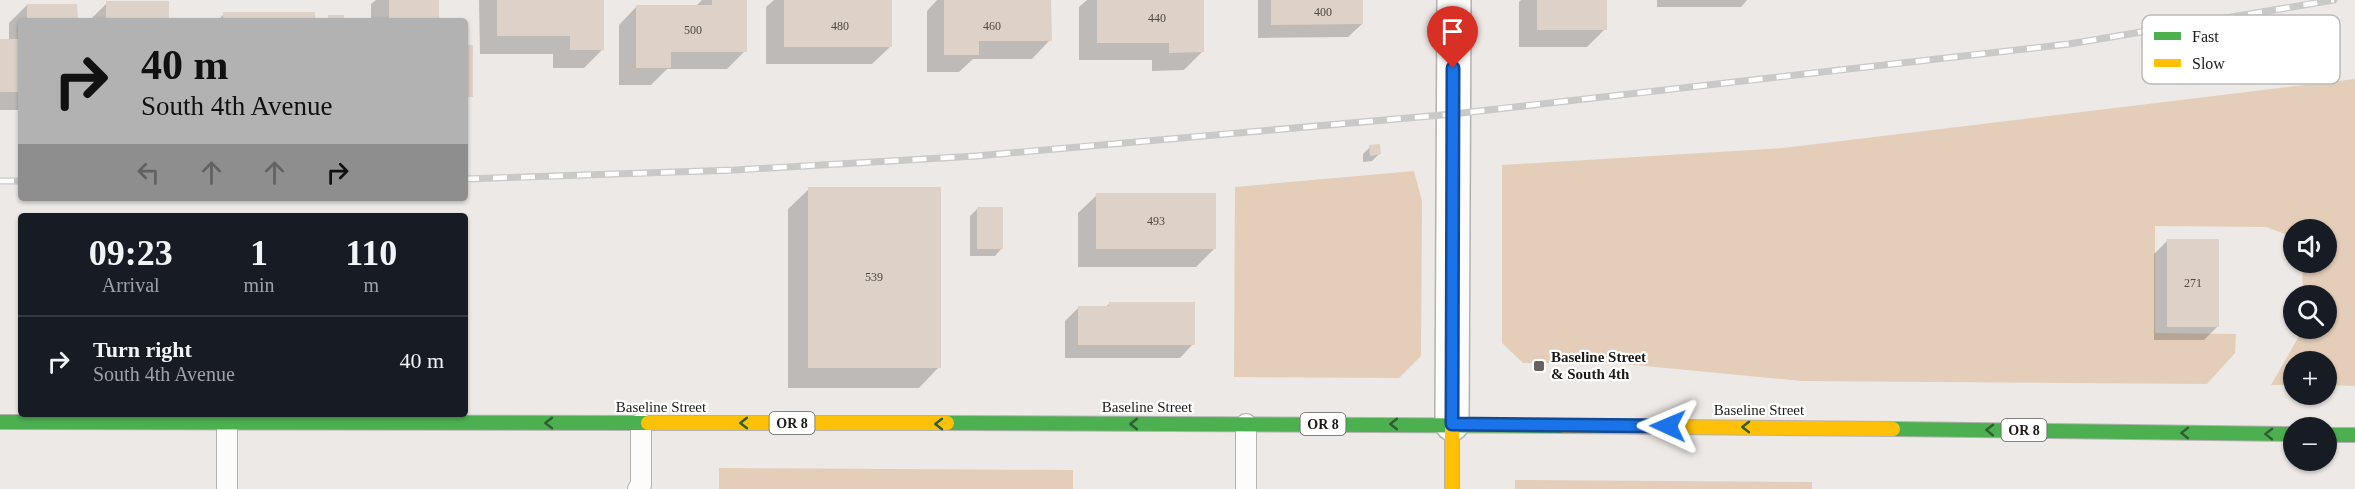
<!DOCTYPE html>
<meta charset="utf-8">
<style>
:root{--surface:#171b24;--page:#242831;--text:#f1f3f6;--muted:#9ea1a6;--line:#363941}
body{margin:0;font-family:"Times New Roman",serif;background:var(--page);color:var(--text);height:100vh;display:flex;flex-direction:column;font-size:22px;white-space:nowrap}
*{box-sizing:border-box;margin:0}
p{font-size:20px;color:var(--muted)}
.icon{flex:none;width:33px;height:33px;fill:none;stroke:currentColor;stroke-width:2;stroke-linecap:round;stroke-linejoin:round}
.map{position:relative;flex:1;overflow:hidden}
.drawer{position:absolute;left:18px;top:213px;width:450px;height:204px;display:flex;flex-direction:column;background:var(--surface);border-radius:6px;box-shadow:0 2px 4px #0004}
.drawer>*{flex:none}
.top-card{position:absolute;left:18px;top:18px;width:450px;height:183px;border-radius:6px;box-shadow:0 2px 4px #0004;background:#b2b2b2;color:#111;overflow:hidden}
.controls{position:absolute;left:2283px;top:219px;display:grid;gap:12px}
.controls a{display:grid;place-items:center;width:54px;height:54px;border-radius:50%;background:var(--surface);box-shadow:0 2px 4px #0004;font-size:30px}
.pin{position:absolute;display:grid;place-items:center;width:51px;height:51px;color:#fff;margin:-62px -26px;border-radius:50% 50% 50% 0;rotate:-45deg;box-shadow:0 0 6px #0007}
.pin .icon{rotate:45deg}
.me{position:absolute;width:66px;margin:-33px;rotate:271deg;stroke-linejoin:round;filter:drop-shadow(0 0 4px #0008)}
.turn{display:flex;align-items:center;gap:21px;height:126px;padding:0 24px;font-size:27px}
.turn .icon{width:78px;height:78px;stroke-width:2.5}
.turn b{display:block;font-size:42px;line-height:51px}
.lanes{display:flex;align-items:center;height:57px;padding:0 24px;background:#0003;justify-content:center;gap:30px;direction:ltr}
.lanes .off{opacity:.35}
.eta{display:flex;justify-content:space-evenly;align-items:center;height:102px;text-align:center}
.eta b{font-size:36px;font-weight:700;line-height:42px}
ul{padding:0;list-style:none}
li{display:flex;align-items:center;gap:18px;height:90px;padding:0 24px;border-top:2px solid var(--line)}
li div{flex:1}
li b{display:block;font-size:22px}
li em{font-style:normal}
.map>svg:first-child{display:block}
.green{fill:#e4ceb9}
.shadow{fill:#0003}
.building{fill:#ded2c8}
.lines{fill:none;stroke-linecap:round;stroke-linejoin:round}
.lane-casing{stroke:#b4b1b0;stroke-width:22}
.street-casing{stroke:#b4b1b0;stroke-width:36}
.fast-casing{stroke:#b4b1b0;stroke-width:16}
.slow-casing{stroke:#b4b1b0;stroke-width:16}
.lane{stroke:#fcfcfb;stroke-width:20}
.street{stroke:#fcfcfb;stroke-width:33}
.fast{stroke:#4caf50;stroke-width:14}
.slow{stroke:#ffc107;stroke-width:14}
.rail-casing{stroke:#c9c9c7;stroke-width:7}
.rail{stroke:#fff;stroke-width:4.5;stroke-dasharray:14;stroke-linecap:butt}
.oneway{stroke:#325d31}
.route-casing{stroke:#114b97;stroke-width:15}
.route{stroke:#1a73e8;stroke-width:10}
.poi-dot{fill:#656260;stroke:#fff;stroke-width:2}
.labels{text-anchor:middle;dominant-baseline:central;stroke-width:4.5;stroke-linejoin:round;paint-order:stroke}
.number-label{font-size:12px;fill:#4c4844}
.shield{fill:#fff;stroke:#605f5d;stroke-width:1.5}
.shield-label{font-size:14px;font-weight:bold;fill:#1c1a18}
.poi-label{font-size:15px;font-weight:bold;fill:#1c1a18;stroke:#fff;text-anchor:start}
.street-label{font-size:15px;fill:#1c1a18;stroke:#fff}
.key{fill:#fff;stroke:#bbbaba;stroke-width:1.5}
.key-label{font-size:16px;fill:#1c1a18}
</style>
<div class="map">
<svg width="2355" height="489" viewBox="0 0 2355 489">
<rect width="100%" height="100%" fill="#ede9e6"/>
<path class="green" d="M2355 79V386L2327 385 2326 362H2294L2293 385H2271L2303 329 2326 328V296L2303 295 2302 263 2326 262V230H2294L2293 240 2290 236 2266 227 2155 226V333L2236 334 2235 353 2207 384 1802 381 1614 363H1523L1502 343V165L1783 148Z
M1414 171 1422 201 1421 356 1399 378 1234 377 1235 187Z
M719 468 1073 470V489H719Z
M1515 480 1812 482V489H1515Z"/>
<path class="shadow" d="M376 0H438V21H371V4Z
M479 0H602V50L584 68H553V54H480Z
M702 0H745V51L727 69H667L651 85H619V25L637 6H696Z
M774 0H891V46L872 64H766V7Z
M937 0H1050V40L1032 59H973L959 72H927V11Z
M1087 0H1202V52L1184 70 1152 71V60H1079V7Z
M1258 0H1362V24L1348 37 1258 38Z
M1521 0H1605V29L1587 47H1519V2Z
M1657 0H1747L1741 7H1657Z
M107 3 168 21H89Z
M27 5 76 21H21V110H0V40H9V23Z
M224 14 314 21H217Z
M1370 147 1379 154 1372 161 1363 162V154Z
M809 189 939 367 919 388H788V209Z
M1097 195 1215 248 1196 267H1078V213Z
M977 209 1002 248 995 256H970V216Z
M2168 240 2218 326 2204 340H2154V254Z
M1110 303 1193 344 1180 358H1065V321L1079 307H1106Z"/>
<path class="building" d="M389 0H439V21H389Z
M497 0H604V50H570V36H497Z
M712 0H747V52H671V68H636V5H712Z
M784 0H892V47H784Z
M944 0H1051L1052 41H979V55H944Z
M1097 0H1204V52L1169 53V43H1097Z
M1271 0H1363V24L1271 25Z
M1537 0H1607V30H1537Z
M106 1H169V21H106Z
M27 4H77L78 21H27Z
M223 12H315V21H223Z
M328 15H344V21H328Z
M0 39H21V92H0Z
M465 45H473V97H465Z
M1380 144 1381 154 1370 156 1369 145Z
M808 187H941V368H808Z
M1096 193H1216V249H1096Z
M977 207H1003V249H977Z
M2167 239H2219V327H2167Z
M1109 302H1195V345H1078V306H1109Z"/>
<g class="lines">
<defs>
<path id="lane" d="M227 489V423
M638 489 641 485V423
M1246 489V424"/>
<path id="street" d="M1452 424 1454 0"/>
<path id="fast" d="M0 422 648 423
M947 423 1564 426
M1893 429 2294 434
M2326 435H2355"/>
<path id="slow" d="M648 423H947
M1452 424V489
M1564 426 1893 429"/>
</defs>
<use href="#lane" class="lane-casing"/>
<use href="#street" class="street-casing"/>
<use href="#fast" class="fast-casing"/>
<use href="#slow" class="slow-casing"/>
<use href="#lane" class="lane"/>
<use href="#street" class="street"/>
<use href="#fast" class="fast"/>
<use href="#slow" class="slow"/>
<defs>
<path id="rail" d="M465 179 735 170 976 156 1453 114 2069 44 2334 0
M0 181H21"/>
</defs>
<use href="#rail" class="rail-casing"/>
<use href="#rail" class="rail"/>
</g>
<defs><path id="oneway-chevron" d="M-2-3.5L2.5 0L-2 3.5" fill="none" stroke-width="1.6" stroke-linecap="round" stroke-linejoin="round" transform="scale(1.5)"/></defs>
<g class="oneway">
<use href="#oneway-chevron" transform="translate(549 423) rotate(-180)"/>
<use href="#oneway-chevron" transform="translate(744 423) rotate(-180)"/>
<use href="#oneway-chevron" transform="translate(939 424) rotate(-180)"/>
<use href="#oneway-chevron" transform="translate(1134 424) rotate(-180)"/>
<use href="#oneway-chevron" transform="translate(1394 424) rotate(180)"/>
<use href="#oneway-chevron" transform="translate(1746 427) rotate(-180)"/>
<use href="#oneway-chevron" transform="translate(1990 430) rotate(-179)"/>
<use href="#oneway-chevron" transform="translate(2185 433) rotate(-179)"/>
<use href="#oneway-chevron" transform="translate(2269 434) rotate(-179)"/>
</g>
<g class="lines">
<defs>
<path id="route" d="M1453 68 1452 424 1668 426"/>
</defs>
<use href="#route" class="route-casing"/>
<use href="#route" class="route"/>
</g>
<rect class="poi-dot" x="1533" y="360" width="12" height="12" rx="3"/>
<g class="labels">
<g class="number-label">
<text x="1323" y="12">400</text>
<text x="1157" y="18">440</text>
<text x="840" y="26">480</text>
<text x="992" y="26">460</text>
<text x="693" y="30">500</text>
<text x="1156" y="221">493</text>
<text x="874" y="277">539</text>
<text x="2193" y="283">271</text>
</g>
<g class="shield">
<rect x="769.5" y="412" width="45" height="22" rx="4.5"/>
<rect x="1300.5" y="413" width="45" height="22" rx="4.5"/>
<rect x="2001.5" y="419" width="45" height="22" rx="4.5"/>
</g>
<g class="shield-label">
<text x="792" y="423">OR 8</text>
<text x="1323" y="424">OR 8</text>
<text x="2024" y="430">OR 8</text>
</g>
<g class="poi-label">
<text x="1551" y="357">Baseline Street<tspan x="1551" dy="17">&amp; South 4th</tspan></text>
</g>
<g class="street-label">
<text x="661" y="407">Baseline Street</text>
<text x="1147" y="407">Baseline Street</text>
<text x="1759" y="410">Baseline Street</text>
</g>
</g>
<rect x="2142" y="15" width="198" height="69" rx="9" class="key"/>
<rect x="2154" y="32" width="27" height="8" fill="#4caf50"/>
<rect x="2154" y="59" width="27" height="8" fill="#ffc107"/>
<g class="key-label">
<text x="2192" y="42">Fast</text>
<text x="2192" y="69">Slow</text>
</g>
</svg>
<div class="controls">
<a><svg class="icon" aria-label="sound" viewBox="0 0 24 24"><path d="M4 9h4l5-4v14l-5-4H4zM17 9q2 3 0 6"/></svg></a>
<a><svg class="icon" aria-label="search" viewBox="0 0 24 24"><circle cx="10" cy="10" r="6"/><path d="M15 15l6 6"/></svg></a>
<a>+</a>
<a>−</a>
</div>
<div class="pin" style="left:1453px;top:68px;background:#d93025"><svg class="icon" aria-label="arrive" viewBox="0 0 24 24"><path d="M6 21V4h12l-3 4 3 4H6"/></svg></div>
<svg class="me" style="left:1668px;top:426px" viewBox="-20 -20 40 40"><path d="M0-17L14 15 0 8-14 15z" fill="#1a73e8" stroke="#fff" stroke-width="4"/></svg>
<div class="top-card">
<div class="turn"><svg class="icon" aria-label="right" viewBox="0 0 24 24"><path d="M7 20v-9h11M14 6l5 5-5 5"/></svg><div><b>40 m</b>South 4th Avenue</div></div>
<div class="lanes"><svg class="icon off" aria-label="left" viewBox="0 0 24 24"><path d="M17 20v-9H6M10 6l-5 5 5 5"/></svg><svg class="icon off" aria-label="ahead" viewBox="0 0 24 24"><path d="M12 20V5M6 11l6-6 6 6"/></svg><svg class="icon off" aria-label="ahead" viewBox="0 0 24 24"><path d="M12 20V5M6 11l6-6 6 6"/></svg><svg class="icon" aria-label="right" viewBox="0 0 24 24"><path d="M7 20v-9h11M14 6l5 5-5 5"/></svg></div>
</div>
<section class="drawer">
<div class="eta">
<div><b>09:23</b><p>Arrival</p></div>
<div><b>1</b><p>min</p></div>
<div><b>110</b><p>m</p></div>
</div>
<ul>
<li><svg class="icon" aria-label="right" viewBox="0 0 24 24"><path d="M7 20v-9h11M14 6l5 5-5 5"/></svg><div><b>Turn right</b><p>South 4th Avenue</p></div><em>40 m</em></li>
</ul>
</section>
</div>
